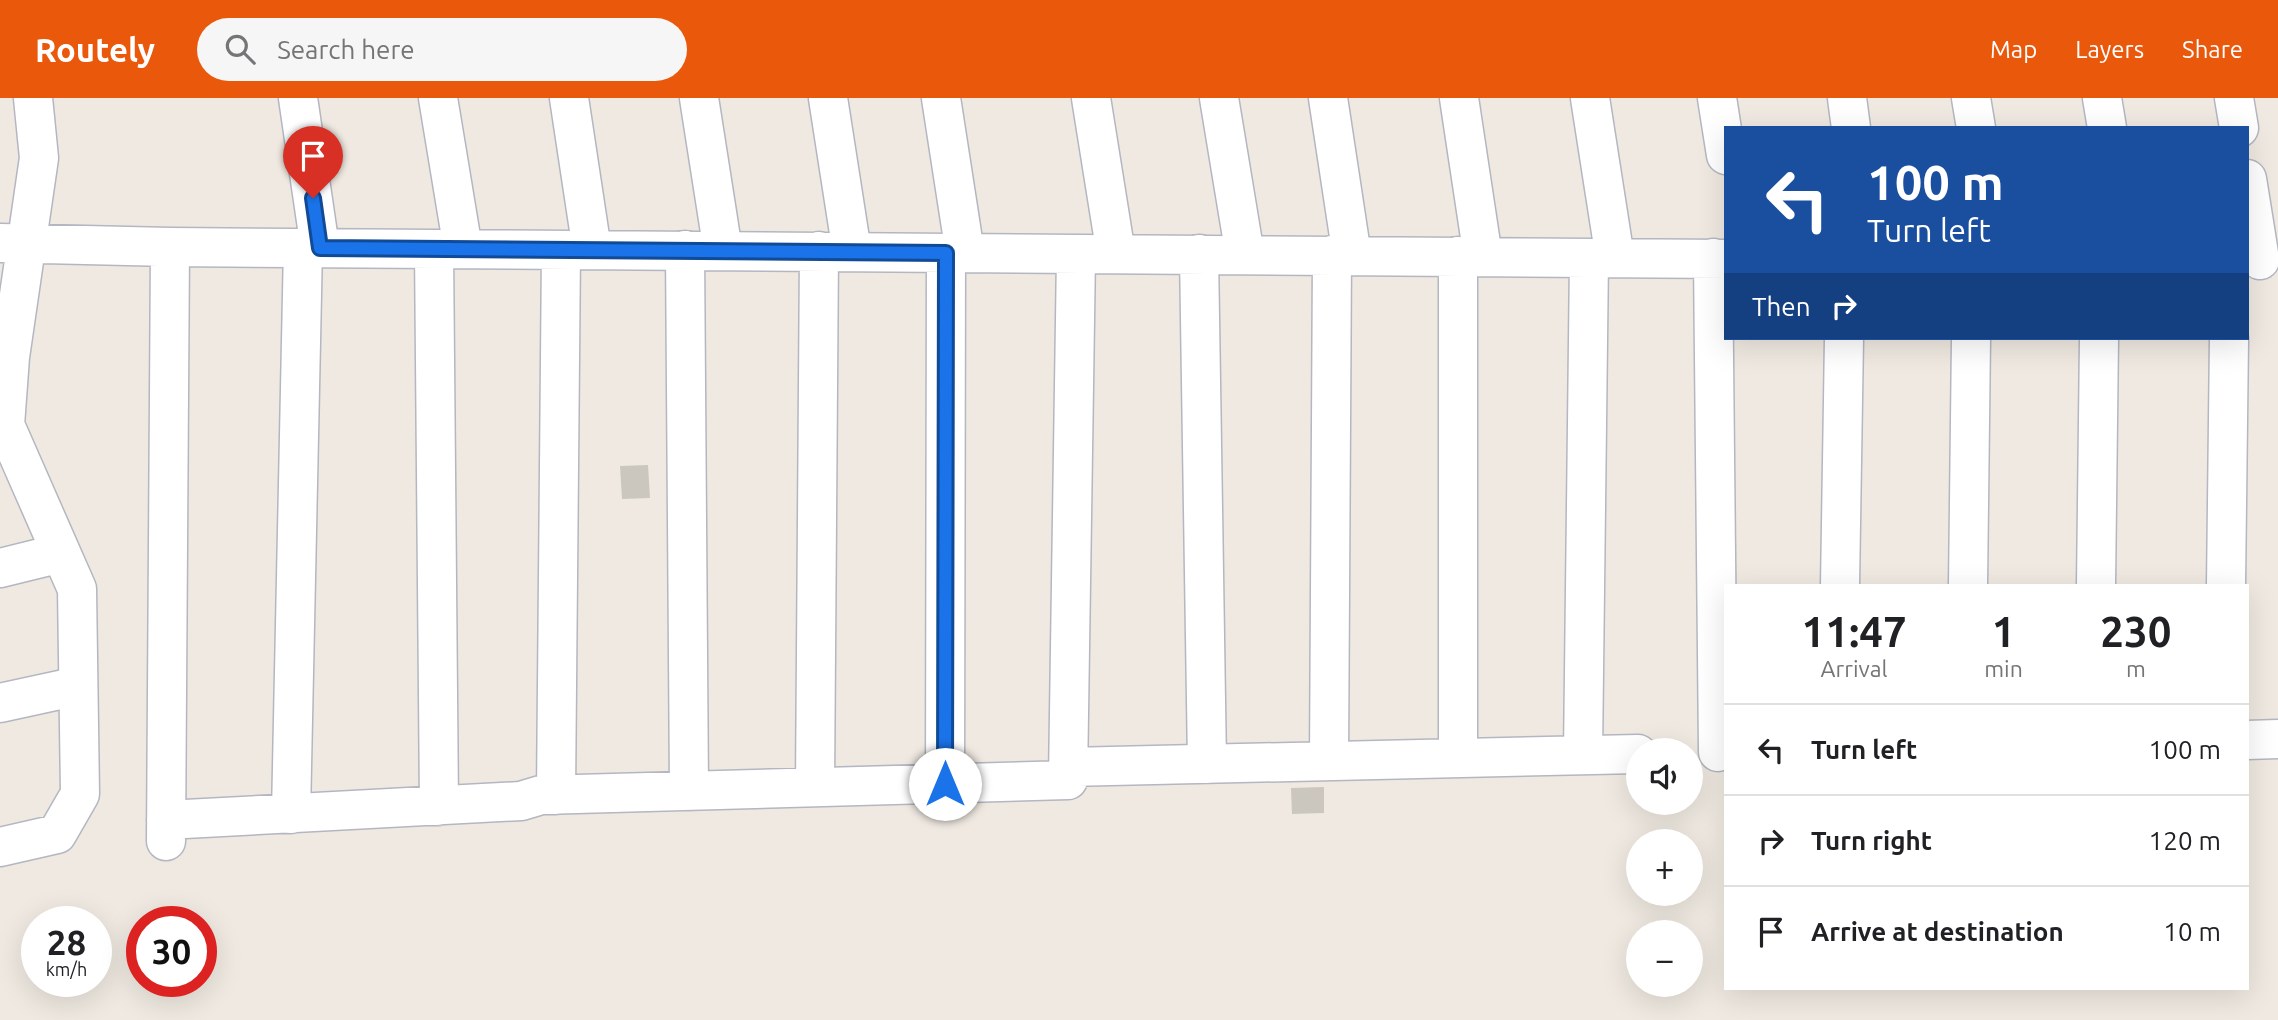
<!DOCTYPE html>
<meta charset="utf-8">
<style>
:root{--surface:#fff;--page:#f6f6f6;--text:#202124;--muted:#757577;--line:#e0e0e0;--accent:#ea580c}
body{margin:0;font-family:Ubuntu,sans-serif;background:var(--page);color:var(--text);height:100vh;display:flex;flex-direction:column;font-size:26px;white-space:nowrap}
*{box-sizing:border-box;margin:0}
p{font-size:23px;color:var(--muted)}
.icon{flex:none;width:38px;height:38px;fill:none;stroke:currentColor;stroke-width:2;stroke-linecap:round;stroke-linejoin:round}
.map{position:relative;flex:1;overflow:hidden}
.side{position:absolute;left:1724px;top:486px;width:525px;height:406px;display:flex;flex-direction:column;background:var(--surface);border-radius:0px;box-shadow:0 7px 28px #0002}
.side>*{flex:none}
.hud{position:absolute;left:1724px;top:28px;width:525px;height:214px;border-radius:0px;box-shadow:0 7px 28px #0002;background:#1a4fa0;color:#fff;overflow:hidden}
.tools{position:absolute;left:1626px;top:640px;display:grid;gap:14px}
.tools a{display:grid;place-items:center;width:77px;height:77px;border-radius:50%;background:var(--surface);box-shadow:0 7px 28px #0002;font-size:35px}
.speed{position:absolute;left:21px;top:808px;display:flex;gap:14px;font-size:35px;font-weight:700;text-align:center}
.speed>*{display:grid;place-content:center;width:91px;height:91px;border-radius:50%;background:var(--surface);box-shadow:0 7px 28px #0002;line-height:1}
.speed small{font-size:18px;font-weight:400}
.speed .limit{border:10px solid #d22;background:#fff;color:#111}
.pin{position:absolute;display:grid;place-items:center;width:60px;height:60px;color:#fff;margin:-72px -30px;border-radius:50% 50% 50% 0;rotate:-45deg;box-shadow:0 0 7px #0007}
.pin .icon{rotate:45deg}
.me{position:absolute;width:77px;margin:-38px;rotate:0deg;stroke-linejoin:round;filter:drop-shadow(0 0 5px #0008)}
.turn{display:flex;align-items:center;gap:24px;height:147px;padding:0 28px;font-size:32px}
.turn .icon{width:91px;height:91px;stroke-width:2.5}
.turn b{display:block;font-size:49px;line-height:60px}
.then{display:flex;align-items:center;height:66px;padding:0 28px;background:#0003;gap:14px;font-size:26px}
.eta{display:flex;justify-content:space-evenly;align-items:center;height:119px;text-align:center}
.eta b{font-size:42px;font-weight:700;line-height:49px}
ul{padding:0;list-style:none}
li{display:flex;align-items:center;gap:21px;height:91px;padding:0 28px;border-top:2px solid var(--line)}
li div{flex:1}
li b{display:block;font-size:26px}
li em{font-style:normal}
header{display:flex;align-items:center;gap:42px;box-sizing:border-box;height:98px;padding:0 35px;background:var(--accent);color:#fff}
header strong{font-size:33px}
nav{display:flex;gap:38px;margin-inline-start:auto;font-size:24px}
.search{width:490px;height:63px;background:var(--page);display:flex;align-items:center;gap:18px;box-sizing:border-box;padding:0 24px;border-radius:38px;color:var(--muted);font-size:26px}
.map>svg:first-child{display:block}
.building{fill:#cbc7bf}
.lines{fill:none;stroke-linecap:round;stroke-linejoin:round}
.minor-casing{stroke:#b4b7c1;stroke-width:41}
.minor{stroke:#fff;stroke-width:38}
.route-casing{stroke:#114b97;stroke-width:18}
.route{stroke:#1a73e8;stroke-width:12}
</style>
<header>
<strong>Routely</strong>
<div class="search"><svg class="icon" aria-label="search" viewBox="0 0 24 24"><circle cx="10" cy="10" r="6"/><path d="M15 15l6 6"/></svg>Search here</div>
<nav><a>Map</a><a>Layers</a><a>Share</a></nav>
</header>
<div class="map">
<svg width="2278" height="922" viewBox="0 0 2278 922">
<rect width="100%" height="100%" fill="#efe9e1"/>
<path class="building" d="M648 367 650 400 622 401 620 368Z
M1324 689V715L1292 716 1291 690Z"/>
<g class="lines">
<defs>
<path id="minor" d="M298 0 320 150
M438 0 463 151
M569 0 592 152
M699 0 723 153
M828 0 852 154
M941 0 965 155
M1091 0 1116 156
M1219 0 1245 157
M1328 0 1352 158
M1459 0 1483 159
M1590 0 1615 160
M1717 0 1726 57
M1847 0 1851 30
M1971 0 1976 30
M2102 0 2107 30
M2234 0 2239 30
M2247 81 2260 162
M0 145 170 149 1726 161
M434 151 439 708
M685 152 689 693
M1199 156 1207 666
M1713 160 1718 654
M0 470 61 455
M1840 488 1844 240
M1968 488 1971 240
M2096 488 2099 240
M2226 488 2229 240
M0 605 78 588
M2247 642 2278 641
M1583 657 1589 160
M1458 660V158
M1329 663 1332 157
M1068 669 1638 656
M945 686 946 155
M815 689 819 153
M556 697 561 152
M291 716 303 149
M166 722 521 703 541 697 1068 682 1076 156
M166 743 170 149
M0 749 57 736 80 696 77 491 5 327 10 259 39 60 33 0"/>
</defs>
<use href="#minor" class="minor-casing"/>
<use href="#minor" class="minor"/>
</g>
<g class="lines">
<defs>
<path id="route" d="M313 100 320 150 946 155 945 686"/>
</defs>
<use href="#route" class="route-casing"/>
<use href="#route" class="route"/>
</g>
</svg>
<div class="tools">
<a><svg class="icon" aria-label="sound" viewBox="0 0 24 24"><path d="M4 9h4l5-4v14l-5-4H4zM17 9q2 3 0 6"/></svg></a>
<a>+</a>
<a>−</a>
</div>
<div class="speed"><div>28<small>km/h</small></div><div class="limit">30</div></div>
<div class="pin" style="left:313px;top:100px;background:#d93025"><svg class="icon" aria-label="arrive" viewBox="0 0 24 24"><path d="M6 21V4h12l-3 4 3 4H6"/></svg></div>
<svg class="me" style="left:945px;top:686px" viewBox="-20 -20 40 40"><circle r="19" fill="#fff"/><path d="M0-13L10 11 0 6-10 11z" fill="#1a73e8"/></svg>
<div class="hud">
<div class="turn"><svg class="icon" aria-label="left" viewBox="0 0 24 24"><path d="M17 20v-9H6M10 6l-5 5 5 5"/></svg><div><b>100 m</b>Turn left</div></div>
<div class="then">Then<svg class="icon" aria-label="right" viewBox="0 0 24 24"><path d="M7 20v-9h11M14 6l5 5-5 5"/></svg></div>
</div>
<section class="side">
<div class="eta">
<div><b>11:47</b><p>Arrival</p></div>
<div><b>1</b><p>min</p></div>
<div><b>230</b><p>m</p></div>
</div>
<ul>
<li><svg class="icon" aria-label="left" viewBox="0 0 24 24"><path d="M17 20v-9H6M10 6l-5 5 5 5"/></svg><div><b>Turn left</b></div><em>100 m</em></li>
<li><svg class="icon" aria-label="right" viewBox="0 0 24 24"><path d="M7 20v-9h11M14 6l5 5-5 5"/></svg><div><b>Turn right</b></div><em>120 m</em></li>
<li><svg class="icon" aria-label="arrive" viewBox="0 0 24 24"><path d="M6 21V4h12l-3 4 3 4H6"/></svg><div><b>Arrive at destination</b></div><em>10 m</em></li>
</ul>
</section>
</div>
